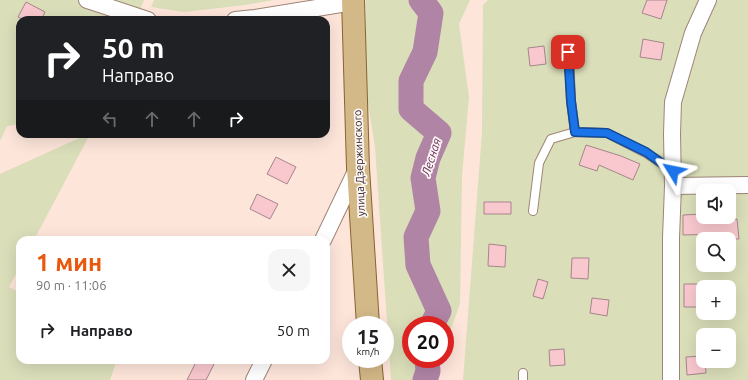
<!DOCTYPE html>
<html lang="ru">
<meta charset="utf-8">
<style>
:root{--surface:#fff;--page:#f6f6f6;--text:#202124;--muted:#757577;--accent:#ea580c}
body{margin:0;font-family:Ubuntu,sans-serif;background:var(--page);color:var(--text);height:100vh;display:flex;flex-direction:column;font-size:15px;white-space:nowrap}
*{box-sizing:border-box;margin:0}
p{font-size:13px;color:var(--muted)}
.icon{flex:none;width:22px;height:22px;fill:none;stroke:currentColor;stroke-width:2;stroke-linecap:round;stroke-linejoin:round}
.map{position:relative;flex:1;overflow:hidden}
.drawer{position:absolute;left:16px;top:236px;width:314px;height:128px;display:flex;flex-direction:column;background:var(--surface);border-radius:12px;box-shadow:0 4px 16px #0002}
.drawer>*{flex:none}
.hud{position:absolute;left:16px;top:16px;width:314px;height:122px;border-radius:12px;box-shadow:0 4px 16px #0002;background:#202124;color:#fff;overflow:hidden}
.buttons{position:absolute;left:696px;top:184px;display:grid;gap:8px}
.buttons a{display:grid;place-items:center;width:40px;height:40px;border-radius:8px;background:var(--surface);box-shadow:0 4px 16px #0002;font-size:20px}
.speed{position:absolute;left:342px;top:316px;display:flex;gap:8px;font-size:20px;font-weight:700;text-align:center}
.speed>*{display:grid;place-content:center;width:52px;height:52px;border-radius:50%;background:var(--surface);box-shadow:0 4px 16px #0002;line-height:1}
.speed small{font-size:10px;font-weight:400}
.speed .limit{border:6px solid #d22;background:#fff;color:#111}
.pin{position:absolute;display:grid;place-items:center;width:34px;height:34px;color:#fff;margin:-17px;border-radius:8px;box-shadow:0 2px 6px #0006}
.me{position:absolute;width:44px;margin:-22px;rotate:305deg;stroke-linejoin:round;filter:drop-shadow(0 0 3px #0008)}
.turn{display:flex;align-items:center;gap:14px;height:84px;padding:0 20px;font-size:18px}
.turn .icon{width:52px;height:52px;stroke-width:2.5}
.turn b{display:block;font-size:28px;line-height:34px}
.lanes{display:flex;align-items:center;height:38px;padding:0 20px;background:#0003;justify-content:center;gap:20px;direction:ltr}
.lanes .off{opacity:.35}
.round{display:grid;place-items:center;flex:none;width:42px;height:42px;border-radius:12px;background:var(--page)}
.summary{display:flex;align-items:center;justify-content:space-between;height:68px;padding:0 20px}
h1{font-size:24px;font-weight:700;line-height:30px;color:var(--accent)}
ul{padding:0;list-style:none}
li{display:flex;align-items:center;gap:12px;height:52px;padding:0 20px}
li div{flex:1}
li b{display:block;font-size:15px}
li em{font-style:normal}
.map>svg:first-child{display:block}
.green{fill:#dadeb9;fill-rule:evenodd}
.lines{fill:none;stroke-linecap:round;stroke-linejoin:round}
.river{stroke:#b084a5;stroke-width:25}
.building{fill:#f8c8ce;stroke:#a5868a}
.service-casing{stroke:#9f8478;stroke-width:10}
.minor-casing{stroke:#9f8478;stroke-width:18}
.primary-casing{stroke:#866531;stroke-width:24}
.service{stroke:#fff;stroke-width:8}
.minor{stroke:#fff;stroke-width:16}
.primary{stroke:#d3b888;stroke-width:22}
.route-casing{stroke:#114b97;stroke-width:10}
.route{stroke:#1a73e8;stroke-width:7}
.labels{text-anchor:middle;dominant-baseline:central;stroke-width:3.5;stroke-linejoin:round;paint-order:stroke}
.street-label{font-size:11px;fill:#302521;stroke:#fdf6f4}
.water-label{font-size:12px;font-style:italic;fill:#68305c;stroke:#fdf6f4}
</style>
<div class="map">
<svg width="748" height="380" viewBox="0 0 748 380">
<rect width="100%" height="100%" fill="#fde5da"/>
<path class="green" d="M0 0H144L136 20H20V124L7 126 0 141Z
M154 0H274L245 5 184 12 151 7Z
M366 0H470L459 24 469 97 462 176 460 304 445 345V325H411V359H440L436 369 438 380H391L375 147 366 92Z
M488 0H748V380H463L482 132 483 5ZM703 191H729V217H703ZM703 239H729V265H703ZM703 287H729V313H703ZM703 335H729V361H703Z
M88 134H90L34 240H20V267L9 287 20 293V360H117L110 380H0V174Z"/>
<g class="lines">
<path class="river" d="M421 0 431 13 425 52 411 81V109L439 133 428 158 423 178 428 211 416 237 418 265 439 311 432 325
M425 380 428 371 427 359"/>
</g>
<path class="building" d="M647 0H667L661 19 642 13Z
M26 2 45 12 41 20H25L18 17Z
M643 39 664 43 661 60 640 57Z
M544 46 546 64 530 66 528 48Z
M586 145 621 156 640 164 633 180 599 165 597 171 579 165Z
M276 157 296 167 287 184 267 174Z
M257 194 278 204 270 219 250 209Z
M484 202H511V214H484Z
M703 214V217H705V223L737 219 739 239H720V234L683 235V215Z
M489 244 506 246 505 267 488 266Z
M572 258H589L588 279 571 278Z
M538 279 548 282 543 299 533 296Z
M684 284H699V307H684Z
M592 298 609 300 607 316 590 313Z
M564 349 565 365 550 366 549 350Z
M703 356V361H705L706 373 687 375 686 357Z
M197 360H216L206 380H187Z"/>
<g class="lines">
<defs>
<path id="service" d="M569 52 571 101 575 132
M533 211 539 163 551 139 575 132 607 133 646 153 672 171
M523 380V373"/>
<path id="minor" d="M87 0 148 20
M235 20 255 18 353 2
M673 186 748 185
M323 240 357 169
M254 380 264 360
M671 380V238L673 186 672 134 673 102 693 33 708 0"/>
<path id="primary" d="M353 0 358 168 368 325
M370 359 372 380"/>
</defs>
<use href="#service" class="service-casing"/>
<use href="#minor" class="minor-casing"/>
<use href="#primary" class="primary-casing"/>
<use href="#service" class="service"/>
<use href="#minor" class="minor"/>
<use href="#primary" class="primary"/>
</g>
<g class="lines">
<defs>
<path id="route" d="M568 52 571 101 575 132 607 133 646 152 673 171"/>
</defs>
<use href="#route" class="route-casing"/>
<use href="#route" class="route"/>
</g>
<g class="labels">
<g class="street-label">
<text transform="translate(359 163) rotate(-92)">улица Дзержинского</text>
</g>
<g class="water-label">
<text transform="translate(431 157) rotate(-72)">Лесная</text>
</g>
</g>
</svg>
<div class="buttons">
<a><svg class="icon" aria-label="sound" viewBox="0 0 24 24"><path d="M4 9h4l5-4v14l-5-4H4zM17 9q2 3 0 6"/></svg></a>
<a><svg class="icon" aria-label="search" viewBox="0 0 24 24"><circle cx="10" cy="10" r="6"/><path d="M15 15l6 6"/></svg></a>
<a>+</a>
<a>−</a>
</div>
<div class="speed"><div>15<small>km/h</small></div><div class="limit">20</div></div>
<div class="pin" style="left:568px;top:52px;background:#d93025"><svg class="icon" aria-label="arrive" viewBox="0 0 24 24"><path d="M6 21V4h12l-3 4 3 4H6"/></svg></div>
<svg class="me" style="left:673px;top:171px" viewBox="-20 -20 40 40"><path d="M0-17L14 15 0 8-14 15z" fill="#1a73e8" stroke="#fff" stroke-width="4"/></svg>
<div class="hud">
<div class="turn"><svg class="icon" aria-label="right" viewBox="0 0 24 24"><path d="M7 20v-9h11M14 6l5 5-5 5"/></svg><div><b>50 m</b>Направо</div></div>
<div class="lanes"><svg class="icon off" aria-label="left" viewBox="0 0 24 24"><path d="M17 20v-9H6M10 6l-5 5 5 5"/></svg><svg class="icon off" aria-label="ahead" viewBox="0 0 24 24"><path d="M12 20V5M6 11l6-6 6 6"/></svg><svg class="icon off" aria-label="ahead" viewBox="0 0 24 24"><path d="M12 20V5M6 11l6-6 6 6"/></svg><svg class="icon" aria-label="right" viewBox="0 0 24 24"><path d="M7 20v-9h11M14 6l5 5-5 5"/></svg></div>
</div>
<section class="drawer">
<div class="summary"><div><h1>1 мин</h1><p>90 m · 11:06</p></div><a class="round"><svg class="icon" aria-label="close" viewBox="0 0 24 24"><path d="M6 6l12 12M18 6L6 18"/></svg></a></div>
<ul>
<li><svg class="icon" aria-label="right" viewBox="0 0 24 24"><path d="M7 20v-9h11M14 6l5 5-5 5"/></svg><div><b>Направо</b></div><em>50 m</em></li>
</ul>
</section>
</div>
